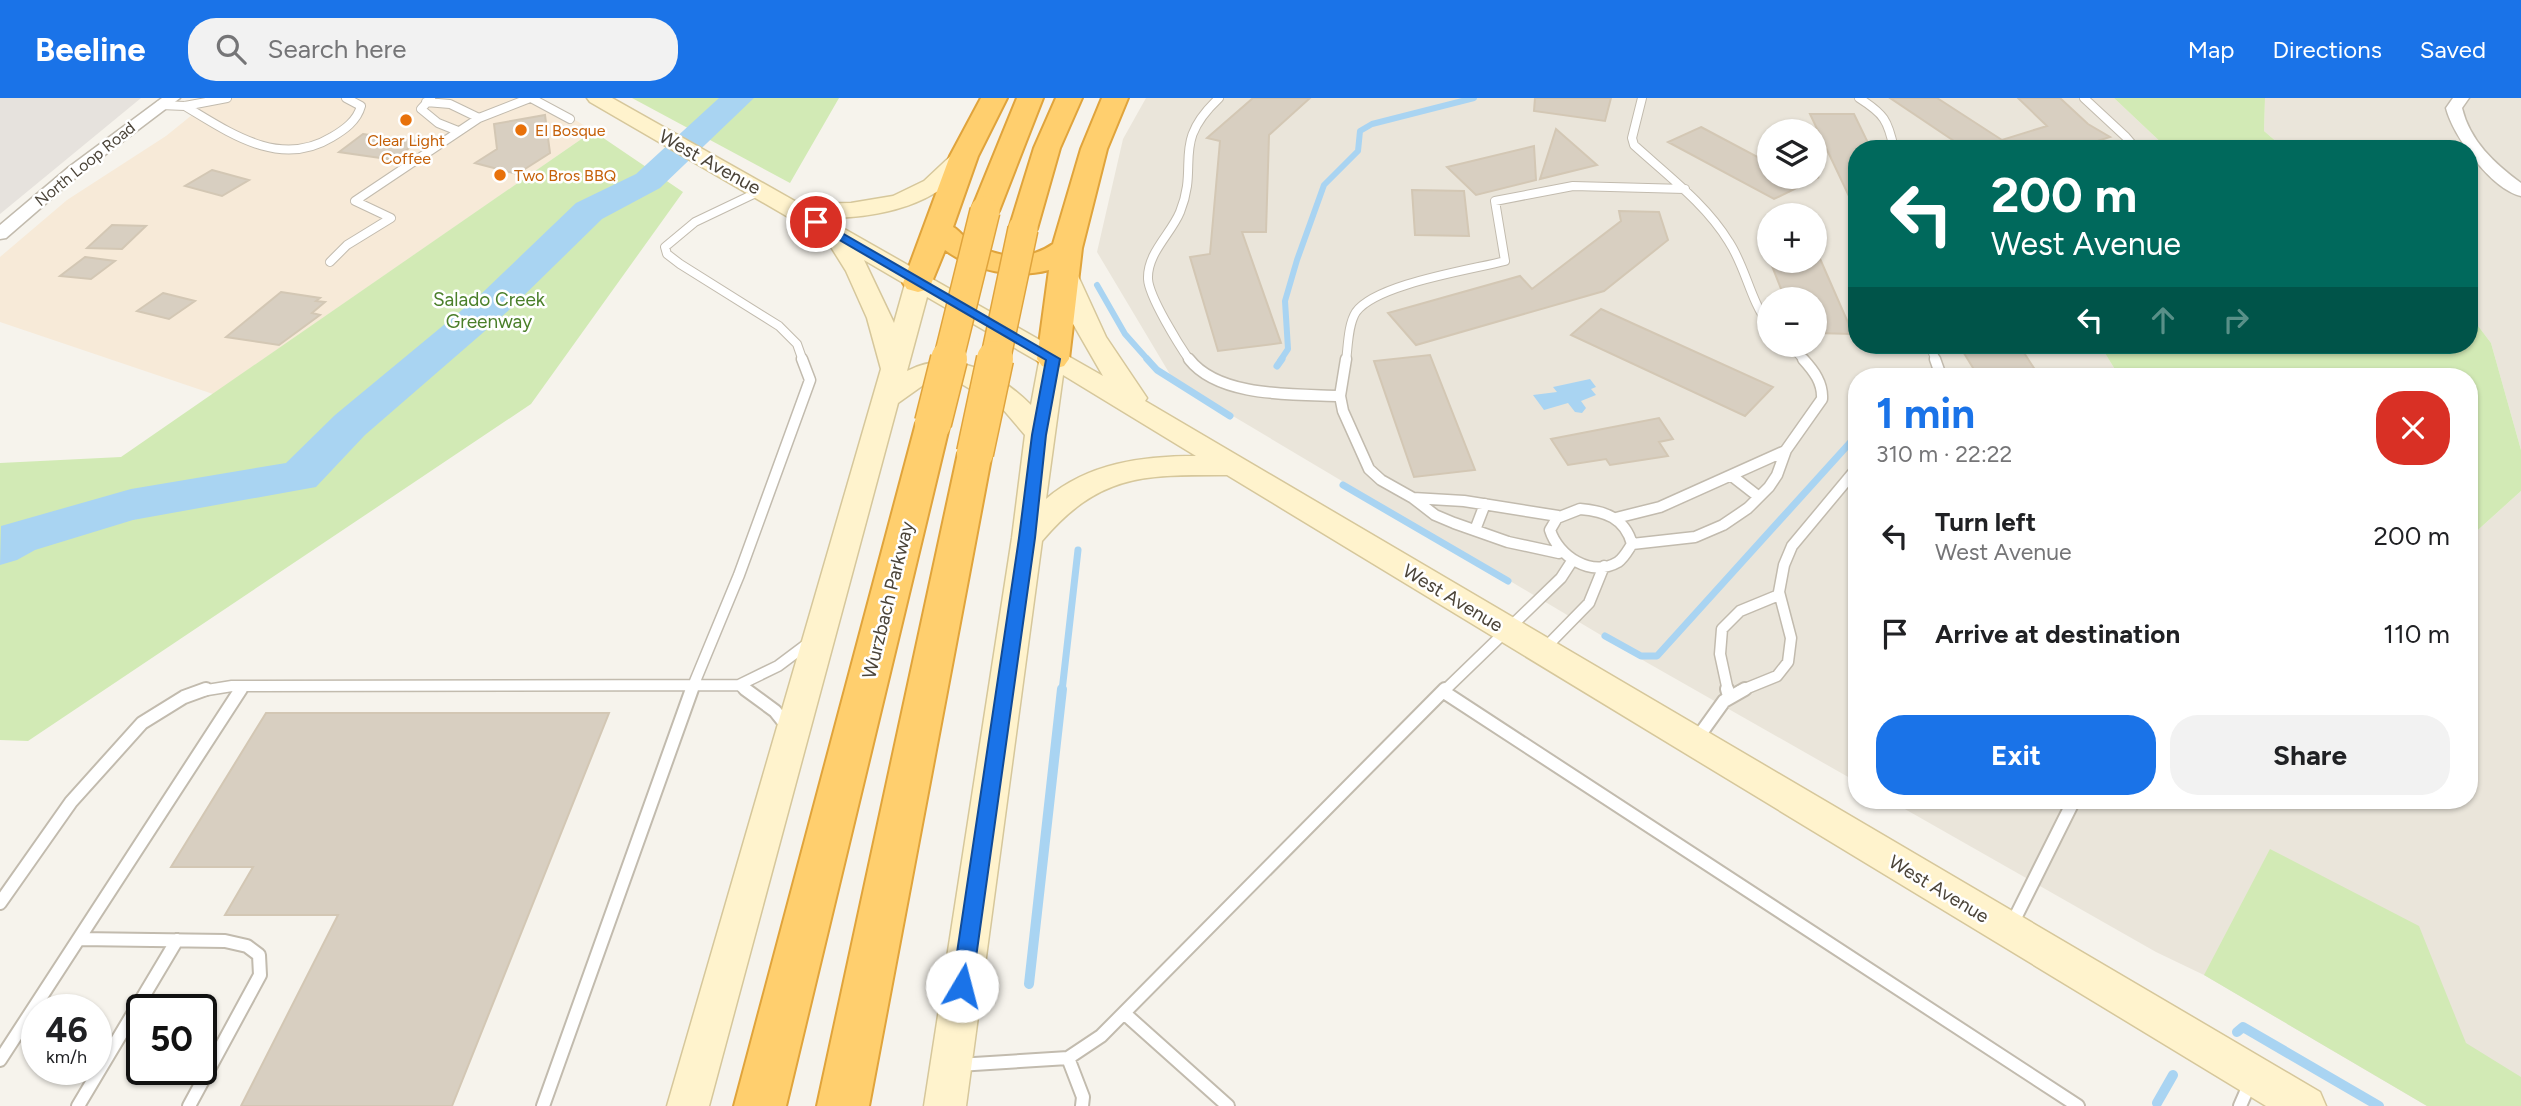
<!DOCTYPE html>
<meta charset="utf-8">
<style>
:root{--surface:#fff;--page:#f2f2f2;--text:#202124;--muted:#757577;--accent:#1a73e8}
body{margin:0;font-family:Figtree,sans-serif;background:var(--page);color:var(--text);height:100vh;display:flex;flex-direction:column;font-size:26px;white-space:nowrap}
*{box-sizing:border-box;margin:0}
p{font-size:23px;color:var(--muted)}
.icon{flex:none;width:38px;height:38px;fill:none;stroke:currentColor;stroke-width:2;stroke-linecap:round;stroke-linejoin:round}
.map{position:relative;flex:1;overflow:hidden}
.panel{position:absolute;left:1848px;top:270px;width:630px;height:441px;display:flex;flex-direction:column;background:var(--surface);border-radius:28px;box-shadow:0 2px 5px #0004}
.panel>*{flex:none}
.top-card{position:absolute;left:1848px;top:42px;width:630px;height:214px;border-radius:28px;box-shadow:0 2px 5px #0004;background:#00695c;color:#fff;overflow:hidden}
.tools{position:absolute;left:1757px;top:21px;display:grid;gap:14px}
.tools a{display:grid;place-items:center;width:70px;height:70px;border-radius:50%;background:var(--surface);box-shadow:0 2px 5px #0004;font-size:35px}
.speed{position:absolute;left:21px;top:896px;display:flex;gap:14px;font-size:35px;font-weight:700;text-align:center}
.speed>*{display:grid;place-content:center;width:91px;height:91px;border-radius:50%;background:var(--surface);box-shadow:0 2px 5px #0004;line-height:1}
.speed small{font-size:18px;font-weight:400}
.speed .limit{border:4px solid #111;border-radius:10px;background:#fff;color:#111}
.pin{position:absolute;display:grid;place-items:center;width:60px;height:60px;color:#fff;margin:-30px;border:4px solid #fff;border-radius:50%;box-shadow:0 2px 7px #0007}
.me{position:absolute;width:77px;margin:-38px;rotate:8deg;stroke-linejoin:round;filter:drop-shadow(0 0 5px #0008)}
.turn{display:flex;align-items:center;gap:24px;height:147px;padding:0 28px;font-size:32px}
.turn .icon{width:91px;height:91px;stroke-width:2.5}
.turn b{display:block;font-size:49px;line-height:60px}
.lanes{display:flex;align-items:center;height:66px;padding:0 28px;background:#0003;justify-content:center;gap:35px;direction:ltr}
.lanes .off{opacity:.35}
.round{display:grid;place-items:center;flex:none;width:74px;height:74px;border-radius:28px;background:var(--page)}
.overview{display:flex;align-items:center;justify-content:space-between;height:119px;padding:0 28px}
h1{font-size:42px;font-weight:700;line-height:52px;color:var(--accent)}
.primary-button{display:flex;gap:14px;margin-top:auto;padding:14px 28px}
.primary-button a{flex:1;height:80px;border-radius:28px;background:var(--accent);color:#fff;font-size:28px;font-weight:700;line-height:80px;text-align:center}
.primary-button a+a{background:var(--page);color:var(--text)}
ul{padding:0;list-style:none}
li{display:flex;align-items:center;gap:21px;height:98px;padding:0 28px}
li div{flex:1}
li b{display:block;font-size:26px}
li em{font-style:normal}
header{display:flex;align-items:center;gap:42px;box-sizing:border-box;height:98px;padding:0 35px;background:var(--accent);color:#fff}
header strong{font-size:33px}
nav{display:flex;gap:38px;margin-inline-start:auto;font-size:24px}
.search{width:490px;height:63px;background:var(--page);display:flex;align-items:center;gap:18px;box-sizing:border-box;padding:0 24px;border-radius:28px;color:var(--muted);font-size:26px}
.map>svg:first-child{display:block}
.residential{fill:#eae5da;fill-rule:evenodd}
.commercial{fill:#f7ead8}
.industrial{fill:#e6e2dd}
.green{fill:#d2eab5}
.water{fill:#a9d4f2}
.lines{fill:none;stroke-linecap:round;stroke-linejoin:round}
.stream-far2{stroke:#a9d4f2;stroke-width:6}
.stream-far1{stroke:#a9d4f2;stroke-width:7}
.stream{stroke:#a9d4f2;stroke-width:10}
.river{fill:#a9d4f2;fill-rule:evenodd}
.building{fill:#d8cfc1;stroke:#d3c7b4;stroke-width:2}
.lane-far2-casing{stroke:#c2bbae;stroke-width:10}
.lane-far1-casing{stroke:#c2bbae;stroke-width:13}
.lane-casing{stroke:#c2bbae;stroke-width:16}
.street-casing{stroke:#c2bbae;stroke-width:3}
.secondary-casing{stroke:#d6c79b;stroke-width:3}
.highway-casing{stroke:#e0a43c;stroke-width:4}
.lane-far2{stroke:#fff;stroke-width:8}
.lane-far1{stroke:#fff;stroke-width:10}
.lane{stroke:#fff;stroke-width:12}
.street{fill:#fff;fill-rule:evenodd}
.secondary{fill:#fff3cd;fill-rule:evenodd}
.highway{fill:#ffcf6e;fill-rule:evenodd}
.highway-bridge-far1-casing{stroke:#e0a43c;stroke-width:32;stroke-linecap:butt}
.highway-bridge-casing{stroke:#e0a43c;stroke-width:39;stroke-linecap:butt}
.highway-bridge-far1{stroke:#ffcf6e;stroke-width:29}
.highway-bridge{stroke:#ffcf6e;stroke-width:36}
.route{fill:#1a73e8;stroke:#114b97;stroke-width:2}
.food-dot{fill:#e8710a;stroke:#fff;stroke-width:2.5}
.labels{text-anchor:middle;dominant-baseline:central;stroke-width:5;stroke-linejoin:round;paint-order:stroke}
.far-food-label{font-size:16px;fill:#c56008;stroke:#fff;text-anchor:start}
.far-street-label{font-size:16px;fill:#4b4439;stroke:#fff}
.street-label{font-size:19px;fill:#4b4439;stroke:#fff}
.park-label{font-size:19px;fill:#4a7f2a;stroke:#fff}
</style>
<header>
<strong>Beeline</strong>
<div class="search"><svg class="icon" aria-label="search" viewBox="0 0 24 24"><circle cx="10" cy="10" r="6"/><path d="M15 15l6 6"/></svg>Search here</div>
<nav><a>Map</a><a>Directions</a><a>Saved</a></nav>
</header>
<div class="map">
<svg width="2521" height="1008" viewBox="0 0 2521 1008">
<rect width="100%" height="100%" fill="#f6f3ec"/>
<path class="residential" d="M1146 0H2114L2168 51H1857V247H2100L2119 278H1857V684L1646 564 1174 283 1097 154 1123 41ZM1769 33H1815V79H1769ZM1769 117H1815V163H1769ZM1769 201H1815V247H1769Z
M2265 0H2521V352L2491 245 2469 216V51H2285L2264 33Z
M2521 393V1008H2427L2204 877 2156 854 1889 702H2469V440Z"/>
<path class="commercial" d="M213 0H540L593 33 213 296 0 224V159L67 102 166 38Z"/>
<path class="industrial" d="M0 0H141L0 116Z"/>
<path class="green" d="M632 0H839L790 85Z
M2114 0H2265L2264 33 2285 51H2168Z
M593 33 683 94 531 306 28 643 0 642V365L121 359Z
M2469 216 2491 245 2521 352V393L2469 440V278H2119L2100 247H2469Z
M2270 751 2419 828 2466 945 2521 979V1008H2427L2204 877Z"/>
<path class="water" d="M1590 281 1596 289 1591 291 1596 297 1581 303 1586 310 1582 315 1575 314 1568 305 1544 312 1533 297 1557 294 1553 289Z"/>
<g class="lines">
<path class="stream-far2" d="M1097 187 1125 236 1149 263
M1280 263 1288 251 1285 203 1297 162 1324 87 1358 53 1360 33 1372 26 1474 0"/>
<path class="stream-far1" d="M1147 261 1157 272 1230 318
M1277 268 1282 261
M1910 278 1914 274
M1343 387 1508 483
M1605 538 1641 558H1657L1857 337
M1062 593 1078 452"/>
<path class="stream" d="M1029 886 1062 591
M2237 934 2243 929 2379 1008
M2157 1005 2173 977"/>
<path class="river" d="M719 0H754L660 90 602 121 508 213 365 337 316 389 133 422 35 452 17 462 0 467 1 428 131 391 286 365 335 317 480 197 576 105 636 76Z"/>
</g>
<path class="building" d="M1253 0H1310L1269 37 1266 134H1242L1281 245 1218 253 1190 159 1210 156 1220 43 1207 40Z
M1535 0H1611L1605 23 1534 13Z
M1890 0H1937L2002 42 2047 28 2018 0H2060L2088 26 2110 39 2073 51H1966Z
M1810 16H1854L1871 51H1857V115Z
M545 17 550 55 517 76 475 65 497 51 494 26Z
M1701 29 1769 65V79H1819L1774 101 1668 44Z
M1556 31 1597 67 1540 81Z
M363 36 390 40 418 43 394 62 339 54Z
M1534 48 1536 82 1476 97 1447 69Z
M212 72 249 82 222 98 185 88Z
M1412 92 1464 93 1469 138 1415 137Z
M1619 113 1659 114 1668 142 1604 193 1416 247 1388 215 1520 178 1532 191 1621 123Z
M112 127 146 128 122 151 87 150Z
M1815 148 1821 163 1853 236 1815 235V201H1785L1770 163H1815Z
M85 159 115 163 91 181 60 178Z
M281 194 320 200 316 203 325 204 312 215 320 217 279 247 226 239Z
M163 195 195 203 169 221 137 213Z
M1601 211 1773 289 1745 318 1571 237Z
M1959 247H2019L2039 278H1978Z
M1430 257 1475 372 1414 379 1374 263Z
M1659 320 1673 341 1659 344 1668 358 1610 367 1606 361 1568 367 1551 341Z
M266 615H609L452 1008H241L338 817H225L253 769H171Z"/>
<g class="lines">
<defs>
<path id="lane-far2" d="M431 0 421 11 438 25 458 33
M531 0 570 21
M1642 0 1632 40 1634 47C1667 77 1706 106 1729 144 1746 170 1750 202 1769 227
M1859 0C1884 16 1888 22 1894 51
M2084 0 2126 39 2132 46 2130 51
M426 4 450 6 479 20
M160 7 185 8 227 0
M185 8C230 35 280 71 332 39 344 32 357 23 361 8L346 0
M760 93 695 124 665 149 667 156 680 166 779 228 797 246 803 263
M330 164 347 147 391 120 355 103 479 20 530 0
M1790 247 1805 263
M1930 247 1936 263
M1190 263C1179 247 1149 199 1148 181 1147 155 1171 136 1180 114 1200 65 1170 46 1219 0
M1346 263C1348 249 1348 226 1356 214 1376 186 1470 172 1505 163L1495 103 1573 88 1685 91"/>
<path id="lane-far1" d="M1189 261C1219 300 1295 296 1340 298
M1346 261 1340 298 1343 313 1369 371 1381 382 1413 400 1435 417 1454 425 1508 444 1559 455
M1935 261 1941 278
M1732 378 1759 399
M1413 400 1464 403 1558 418
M1580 411C1605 413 1625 420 1632 446 1628 452 1624 460 1618 464 1591 480 1558 458 1550 432L1557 420Z
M1616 420 1660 409 1785 353
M1475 432 1485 406
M1632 446 1695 439 1723 427 1748 410 1769 389 1777 377 1786 352 1822 301C1823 285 1814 273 1803 261
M1544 551 1589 505 1604 468
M739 587 747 593
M201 593 232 588 739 587 778 568 810 544
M240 593 243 588
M691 593 739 477 810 282 802 261
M1444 593 1561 480 1572 463
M1728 593 1720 556 1722 531 1740 513 1779 497
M1740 593 1777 578 1788 564 1791 540 1779 494 1784 467 1792 448 1857 370"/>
<path id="lane" d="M745 591 775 613 787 628
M1727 591 1729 598
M1444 594 2078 1008
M1696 642 1724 603 1745 591
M0 805 71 704 142 625 184 599 206 591
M2011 828 2074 702
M79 841 225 843 247 848 259 857 260 877 189 1008
M1124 915 1228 1008
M1068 960 1083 999 1082 1008
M0 962 241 591
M958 967 1068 960 1101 938 1445 591
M78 1008 177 842
M543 1008 692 591
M2240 1008 2250 985"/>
<path id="street" d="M162 0H180L81 75 6 140 0 141V127L69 69Z
M2453 0H2469L2462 10C2470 43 2494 65 2521 85V98C2491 91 2453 38 2446 10Z"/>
<path id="secondary" d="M587 0H612L800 106 851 105 893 98 924 83 956 53H972L975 58C941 107 881 120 825 120L1103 278 1072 224 1052 172 1055 167 1064 165 1073 167 1106 239 1147 300 1145 303 2320 994 2326 1008H2266L1227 377C1143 377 1100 375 1042 443L966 1008H924L1012 440 1025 337 1002 310 950 279 929 283 898 305 709 1008H667L881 271 867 220 846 173 826 141 590 4ZM864 162 905 186 894 225ZM927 199 1039 264 1031 307C998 274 951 250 907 273ZM1063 277 1068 280 1196 358C1143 358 1088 365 1046 401Z"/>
<path id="highway" d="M981 0H1007L978 58 953 129C959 132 963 139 970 143 997 161 1027 164 1053 146L1081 51 1102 0H1128L1107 51 1082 150 1069 261 1064 268 1053 271 1042 268 1037 261 1049 172C1016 181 973 173 945 152L929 191 918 194 907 191 903 185 950 58Z
M1017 0H1043L999 113 995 119 985 122 975 119 971 113Z
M1056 0H1082L1060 50 1037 131 1033 137 1023 140 1013 137 1009 131 1034 50Z
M933 314 945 317 950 325 786 1008H734L916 325 921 317Z
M975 344 987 347 992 355 869 1008H817L958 355 963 347Z"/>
</defs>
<use href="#lane-far2" class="lane-far2-casing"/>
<use href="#lane-far1" class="lane-far1-casing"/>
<use href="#lane" class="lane-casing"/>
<use href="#street" class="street-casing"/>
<use href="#secondary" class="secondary-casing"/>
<use href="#highway" class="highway-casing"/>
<use href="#lane-far2" class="lane-far2"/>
<use href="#lane-far1" class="lane-far1"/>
<use href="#lane" class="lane"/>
<use href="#street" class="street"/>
<use href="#secondary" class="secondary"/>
<use href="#highway" class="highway"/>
<defs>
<path id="highway-bridge-far1" d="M948 263 985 113
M995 263 1023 131"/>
<path id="highway-bridge" d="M933 325 949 261
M975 355 995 261"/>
</defs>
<use href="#highway-bridge-far1" class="highway-bridge-far1-casing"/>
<use href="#highway-bridge" class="highway-bridge-casing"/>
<use href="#highway-bridge-far1" class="highway-bridge-far1"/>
<use href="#highway-bridge" class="highway-bridge"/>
</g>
<path class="route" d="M816 120 1060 261 1046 337 1035 440 972 888 969 895 962 897 955 895 952 888 1019 440 1032 337 1046 262 812 126 810 124Z"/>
<g class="food-dot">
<circle cx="406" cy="22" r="7"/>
<circle cx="521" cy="32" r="7"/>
<circle cx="500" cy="77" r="7"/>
</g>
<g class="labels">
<g class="far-food-label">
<text x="535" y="32">El Bosque</text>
<text x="406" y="42" text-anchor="middle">Clear Light<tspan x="406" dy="18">Coffee</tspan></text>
<text x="514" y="77">Two Bros BBQ</text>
</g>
<g class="far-street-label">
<text transform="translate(85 66) rotate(-39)">North Loop Road</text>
</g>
<g class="street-label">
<text transform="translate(710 64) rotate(29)">West Avenue</text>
<text transform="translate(1453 500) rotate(31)">West Avenue</text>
<text transform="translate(888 502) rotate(-76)">Wurzbach Parkway</text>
<text transform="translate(1939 791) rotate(31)">West Avenue</text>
</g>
<g class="park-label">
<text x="489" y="201">Salado Creek<tspan x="489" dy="22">Greenway</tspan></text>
</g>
</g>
</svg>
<div class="tools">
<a><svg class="icon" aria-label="layers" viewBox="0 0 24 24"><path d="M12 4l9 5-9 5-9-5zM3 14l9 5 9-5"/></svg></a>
<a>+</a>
<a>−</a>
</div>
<div class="speed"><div>46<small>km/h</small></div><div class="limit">50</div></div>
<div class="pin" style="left:816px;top:124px;background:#d93025"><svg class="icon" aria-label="arrive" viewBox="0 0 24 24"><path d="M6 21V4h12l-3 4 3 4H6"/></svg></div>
<svg class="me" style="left:962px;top:888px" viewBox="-20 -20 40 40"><circle r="19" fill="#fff"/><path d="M0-13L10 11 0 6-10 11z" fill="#1a73e8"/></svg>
<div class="top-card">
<div class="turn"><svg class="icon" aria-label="left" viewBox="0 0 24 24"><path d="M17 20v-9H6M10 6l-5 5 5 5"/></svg><div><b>200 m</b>West Avenue</div></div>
<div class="lanes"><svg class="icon" aria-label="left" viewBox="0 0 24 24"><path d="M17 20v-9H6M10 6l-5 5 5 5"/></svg><svg class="icon off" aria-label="ahead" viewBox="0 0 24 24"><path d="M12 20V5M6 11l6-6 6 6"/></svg><svg class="icon off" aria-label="right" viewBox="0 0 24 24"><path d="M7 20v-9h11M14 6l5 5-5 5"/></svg></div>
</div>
<section class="panel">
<div class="overview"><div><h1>1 min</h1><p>310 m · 22:22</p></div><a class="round" style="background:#d93025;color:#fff"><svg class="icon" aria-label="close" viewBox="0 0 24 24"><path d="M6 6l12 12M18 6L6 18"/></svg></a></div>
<ul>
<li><svg class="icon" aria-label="left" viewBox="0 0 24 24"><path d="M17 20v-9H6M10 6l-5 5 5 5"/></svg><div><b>Turn left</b><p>West Avenue</p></div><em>200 m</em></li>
<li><svg class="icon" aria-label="arrive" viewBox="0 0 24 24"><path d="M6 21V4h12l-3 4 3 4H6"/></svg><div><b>Arrive at destination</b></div><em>110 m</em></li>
</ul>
<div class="primary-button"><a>Exit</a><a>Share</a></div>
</section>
</div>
